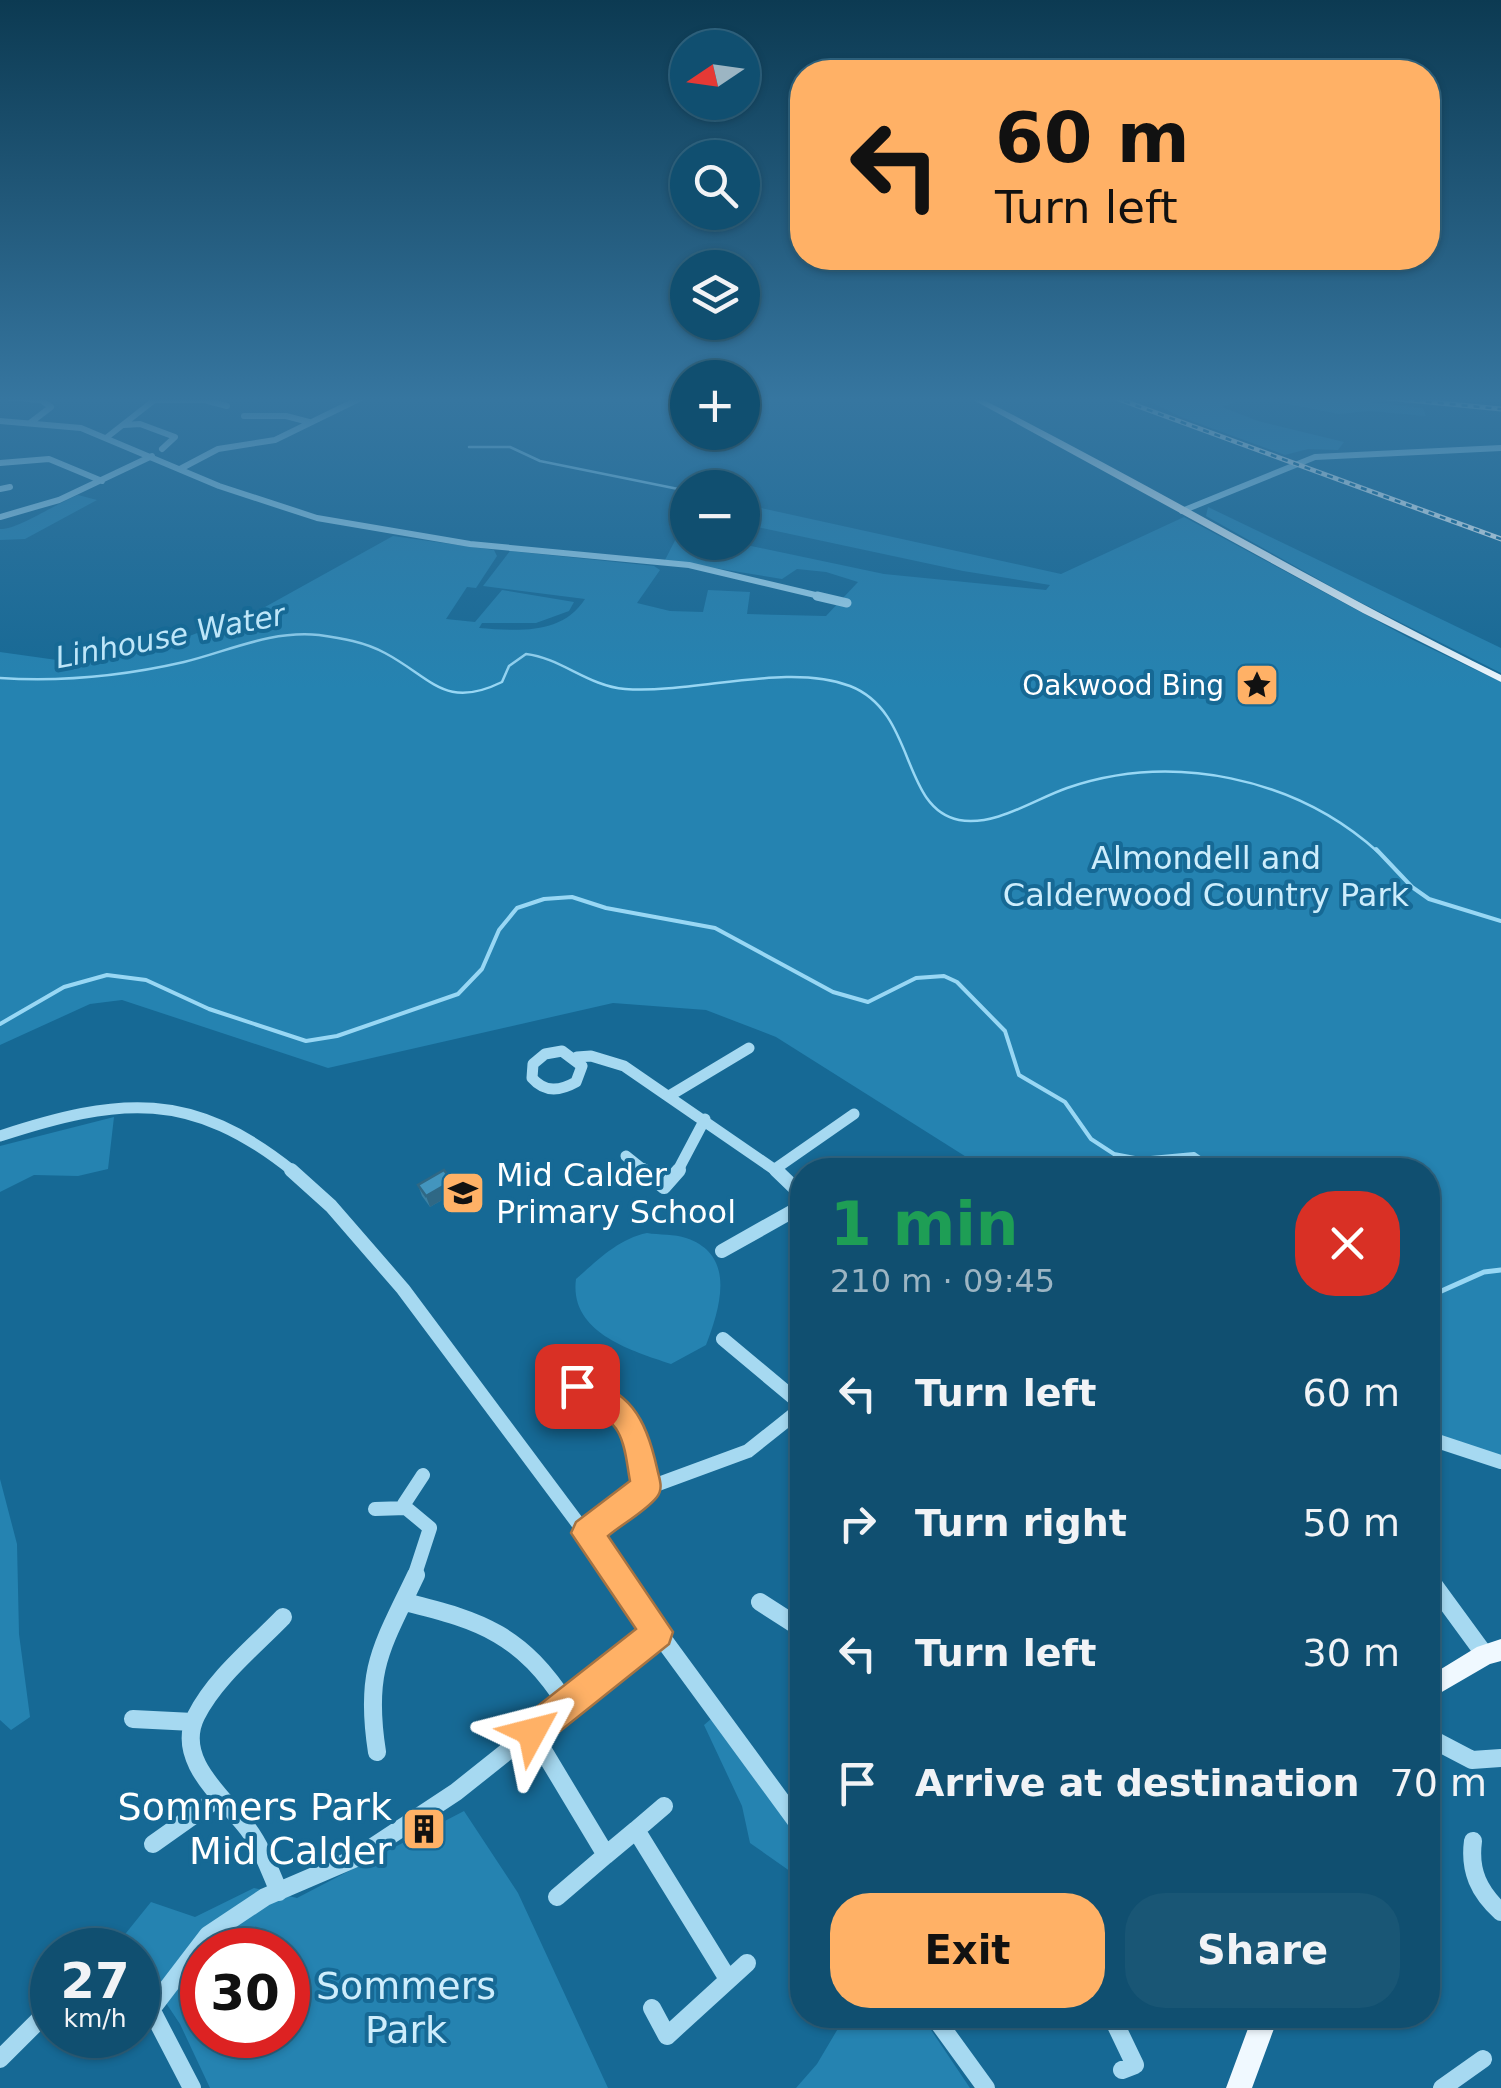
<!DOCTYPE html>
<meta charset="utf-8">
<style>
:root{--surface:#104f70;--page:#195675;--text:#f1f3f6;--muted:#9cb5c3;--line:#306683;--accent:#ffb166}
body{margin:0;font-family:"DejaVu Sans",sans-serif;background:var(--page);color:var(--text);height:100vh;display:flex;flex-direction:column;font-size:38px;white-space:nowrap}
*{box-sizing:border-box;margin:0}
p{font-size:32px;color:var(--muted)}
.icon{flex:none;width:55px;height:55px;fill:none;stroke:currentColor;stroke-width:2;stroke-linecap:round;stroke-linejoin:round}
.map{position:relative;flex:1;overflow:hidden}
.details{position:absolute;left:790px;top:1158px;width:650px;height:870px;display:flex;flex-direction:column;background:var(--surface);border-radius:40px;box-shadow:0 2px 8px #0004,0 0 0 2px var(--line)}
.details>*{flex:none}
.guide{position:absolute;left:790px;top:60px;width:650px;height:210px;border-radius:40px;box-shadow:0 2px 8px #0004,0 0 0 2px var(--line);background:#ffb166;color:#111;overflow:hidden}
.needle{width:65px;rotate:257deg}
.buttons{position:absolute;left:670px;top:30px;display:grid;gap:20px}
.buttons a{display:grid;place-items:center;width:90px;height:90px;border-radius:50%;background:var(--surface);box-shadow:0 2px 8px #0004,0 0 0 2px var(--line);font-size:50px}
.speed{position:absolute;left:30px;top:1928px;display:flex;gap:20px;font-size:50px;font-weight:700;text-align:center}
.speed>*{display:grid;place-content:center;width:130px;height:130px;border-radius:50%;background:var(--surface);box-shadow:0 2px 8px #0004,0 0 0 2px var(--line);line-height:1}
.speed small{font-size:25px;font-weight:400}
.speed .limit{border:15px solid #d22;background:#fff;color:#111}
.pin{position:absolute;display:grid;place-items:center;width:85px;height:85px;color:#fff;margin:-42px;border-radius:20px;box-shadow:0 5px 15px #0006}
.me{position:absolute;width:110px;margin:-55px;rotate:52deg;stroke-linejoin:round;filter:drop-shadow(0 0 8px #0008)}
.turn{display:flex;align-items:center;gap:35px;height:210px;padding:0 40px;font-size:45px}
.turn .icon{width:130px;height:130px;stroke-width:2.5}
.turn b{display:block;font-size:70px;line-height:85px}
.round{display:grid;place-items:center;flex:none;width:105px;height:105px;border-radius:40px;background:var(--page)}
.summary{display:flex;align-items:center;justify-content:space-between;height:170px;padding:0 40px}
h1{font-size:60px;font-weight:700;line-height:75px;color:#1e9e55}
.button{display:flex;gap:20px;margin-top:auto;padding:20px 40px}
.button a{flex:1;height:115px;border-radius:40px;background:var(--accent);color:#111;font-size:40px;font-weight:700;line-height:115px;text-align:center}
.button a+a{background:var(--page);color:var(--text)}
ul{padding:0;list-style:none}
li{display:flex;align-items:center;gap:30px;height:130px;padding:0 40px}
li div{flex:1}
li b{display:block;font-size:38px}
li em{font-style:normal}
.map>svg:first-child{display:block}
.green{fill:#2583b1;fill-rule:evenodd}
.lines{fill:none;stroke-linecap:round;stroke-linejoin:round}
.stream-far2{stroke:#98d7f4;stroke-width:2.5}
.stream-far1{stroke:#98d7f4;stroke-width:4}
.stream{stroke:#98d7f4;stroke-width:5}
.minor-far4{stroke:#a6d9f1;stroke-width:6}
.minor-far3{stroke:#a6d9f1;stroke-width:9}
.minor-far2{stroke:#a6d9f1;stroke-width:11}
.minor-far1{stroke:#a6d9f1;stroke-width:14}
.minor{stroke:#a6d9f1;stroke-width:18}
.major{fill:#f0f9ff;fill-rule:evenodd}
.rail-casing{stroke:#fff;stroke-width:5}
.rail{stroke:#166995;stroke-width:2.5;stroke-dasharray:6;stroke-linecap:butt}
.wall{fill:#3a80a3}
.shaded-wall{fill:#2f6885}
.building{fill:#4395be;stroke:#2f6885;stroke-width:2.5}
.route{fill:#ffb166;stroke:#a67342;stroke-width:2.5}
.labels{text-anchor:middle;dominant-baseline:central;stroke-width:8;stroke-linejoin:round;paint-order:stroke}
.far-poi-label{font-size:28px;fill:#fff;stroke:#166995;text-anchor:end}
.far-water-label{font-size:30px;font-style:italic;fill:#bee6f9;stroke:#166995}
.park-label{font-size:32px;fill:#cdedfc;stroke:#166995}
.poi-label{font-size:32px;fill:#fff;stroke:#166995;text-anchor:start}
.near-poi-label{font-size:38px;fill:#fff;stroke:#166995;text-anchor:end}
.near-park-label{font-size:38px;fill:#cdedfc;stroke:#166995}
</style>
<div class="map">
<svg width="1501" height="2088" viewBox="0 0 1501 2088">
<rect width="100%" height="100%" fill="#166995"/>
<path class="green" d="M1141 397H1227L1241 400 1222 407 1258 421 1344 442 1338 450 1308 449 1285 455 1181 417Z
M1252 397H1323L1423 408 1426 416 1369 411 1339 414Z
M78 495 97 500 25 539 0 540V529C17 530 57 503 78 495Z
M743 504 1061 574 1184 517 1409 638 1501 682V1459L1428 1433V1170H987L776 1037 706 1010 613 1003 328 1068 122 1000 90 1004 0 1045V652L64 661 179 640 265 607 393 536 494 550 497 556 476 588 467 587 446 619 475 622 502 590 574 602 569 611 536 623H482L479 628C518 631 562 635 585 599L483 586 510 551 654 566 660 570 637 603 670 611 703 612 708 590 750 592 747 614 826 616 858 582 826 572 797 569 782 579 665 560 685 521 688 542 737 543 884 574 1046 590 1050 585 963 571 743 524Z
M1208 507 1501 648V673L1346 595 1206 516Z
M114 1117 108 1169 78 1176 34 1175 0 1192V1146Z
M647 1233C659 1235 675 1234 686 1238 737 1255 720 1308 706 1345L671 1364C629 1350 569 1332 576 1279 598 1260 618 1239 647 1233Z
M0 1479 17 1544 19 1634 30 1717 11 1730 0 1720Z
M711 1719 802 1843V1890L797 1876 750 1843 742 1806 704 1725Z
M464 1811 518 1893 608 2088H210L180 2024 138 1961V1950H130L122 1938 151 1902 195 1917 254 1888 297 1898ZM202 1950H288V2035H202Z
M846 2015H921L970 2088H796L817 2064Z"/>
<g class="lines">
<path class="stream-far2" d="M469 447H510L540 461 688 491
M0 678C62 682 123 676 184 662 229 651 271 630 319 635 341 638 365 642 385 653 432 678 445 710 502 682L509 666 526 654C561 658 588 686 625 689 695 694 787 662 850 686 917 712 900 808 959 820 995 827 1035 799 1067 788 1172 752 1295 777 1378 852"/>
<path class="stream-far1" d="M1376 849 1412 887 1429 899 1501 921
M0 1024 64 987 107 975 146 980 209 1009 306 1041 337 1036 458 994 482 969 499 930 517 908 544 899 572 897 606 908 715 928 833 992 868 1002 916 978 944 976 957 982 1005 1031 1019 1075 1065 1102 1091 1139 1114 1154 1140 1159 1194 1154 1217 1170"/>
<path class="stream" d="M1428 1297 1484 1272 1501 1270"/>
<path class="minor-far4" d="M2 397 41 400 51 407 30 423
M155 400H204L227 406
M244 416H286L309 422
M0 421 81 428 219 486 317 518 470 544 689 565 828 598
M124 425 140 424 175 437 162 449
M106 438 157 398
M0 463 49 459 102 481
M180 469 218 449 275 440 363 397
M0 489 10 487
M1182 511 1315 457 1501 448
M0 517 59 500 152 456"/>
<path class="minor-far3" d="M817 596 847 603"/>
<path class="minor-far2" d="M562 1051 582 1066 576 1082C560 1091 545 1093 532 1078L533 1064 545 1054Z
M577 1057 591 1056 624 1066 778 1172
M669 1096 749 1048
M0 1136C120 1097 191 1089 294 1172
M626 1156 646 1172
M775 1169 854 1114
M677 1172 705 1119"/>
<path class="minor-far1" d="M291 1170 331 1206 403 1289 618 1577
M643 1170 664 1187 679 1170
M776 1170 802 1195
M722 1251 802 1206
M723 1339 802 1405
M577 1386C634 1419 628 1428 646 1487
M1428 1438 1501 1462
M404 1504 423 1475
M375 1509 406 1508 430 1528 414 1577
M587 1533 642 1490 748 1451 802 1408"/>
<path class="minor" d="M616 1575 802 1829
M1428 1577 1485 1655
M405 1602C483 1621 522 1635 567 1705
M760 1602 802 1629
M133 1719 193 1722
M532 1732 606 1855 636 1830 728 1979
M1430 1738 1472 1760 1501 1758
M377 1752C364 1669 382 1647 416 1575
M636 1830 664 1806
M1473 1841C1469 1871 1479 1892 1501 1912
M153 1844 218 1798
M279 1892C270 1871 262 1848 248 1829 225 1798 174 1761 196 1716 215 1678 254 1647 283 1617
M557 1897 606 1855
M138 1984 192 2088
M153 2007 208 1935 265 1897 356 1858 456 1792 657 1632
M652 2008 667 2036 747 1963
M933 2015 986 2088
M1111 2015 1135 2065 1122 2070
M0 2059 52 2007
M1442 2088 1483 2059"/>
<path class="major" d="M968 397H978C1154 486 1324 588 1501 675V682L1363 613Z
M1501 1639V1661L1490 1664 1428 1700V1677L1477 1647Z
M1253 2015H1279L1252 2088H1226Z"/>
<defs>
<path id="rail" d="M1113 397 1501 539
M1378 397 1501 409"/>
</defs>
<use href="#rail" class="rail-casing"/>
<use href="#rail" class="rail"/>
</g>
<path class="wall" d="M418 1185 456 1192 430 1207 422 1196Z"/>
<path class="shaded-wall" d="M452 1181 456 1192 430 1207 426 1196Z"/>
<path class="building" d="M444 1170 452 1181 426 1196 418 1185Z"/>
<linearGradient id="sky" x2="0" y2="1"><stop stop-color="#0c3a52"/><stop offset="0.58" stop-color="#3676a0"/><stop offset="1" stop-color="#3676a0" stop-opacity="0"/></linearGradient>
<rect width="1501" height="689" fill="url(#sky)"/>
<path class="route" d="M577 1372C630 1393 645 1414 657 1468 659 1478 664 1488 657 1497 645 1512 622 1524 608 1536L673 1632 669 1644 544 1744 532 1749 520 1744 515 1732 520 1720 636 1629 571 1533 576 1522 630 1481C627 1466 626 1446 618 1432 606 1410 573 1408 563 1386L567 1376Z"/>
<defs>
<symbol id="sight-square" viewBox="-11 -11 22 22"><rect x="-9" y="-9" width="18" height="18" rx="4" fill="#ffb166" stroke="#166995"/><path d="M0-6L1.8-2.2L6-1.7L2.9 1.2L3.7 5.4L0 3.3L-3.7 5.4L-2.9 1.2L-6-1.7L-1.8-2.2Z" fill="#111"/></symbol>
<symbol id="school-square" viewBox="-11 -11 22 22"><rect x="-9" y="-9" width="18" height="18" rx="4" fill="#ffb166" stroke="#166995"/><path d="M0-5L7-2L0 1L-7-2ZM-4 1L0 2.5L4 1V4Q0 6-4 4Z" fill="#111"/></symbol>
<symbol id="building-square" viewBox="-11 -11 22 22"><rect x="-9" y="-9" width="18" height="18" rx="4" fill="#ffb166" stroke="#166995"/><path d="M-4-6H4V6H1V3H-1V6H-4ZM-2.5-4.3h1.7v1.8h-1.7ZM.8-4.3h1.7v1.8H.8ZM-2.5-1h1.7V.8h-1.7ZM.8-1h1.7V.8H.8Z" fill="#111"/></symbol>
</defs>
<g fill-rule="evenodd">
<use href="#sight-square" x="1232" y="660" width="50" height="50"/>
<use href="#school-square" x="438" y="1168" width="50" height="50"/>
<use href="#building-square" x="399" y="1804" width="50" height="50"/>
</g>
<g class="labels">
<g class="far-poi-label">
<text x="1224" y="685">Oakwood Bing</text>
</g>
<g class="far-water-label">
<text transform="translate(170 636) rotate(-11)">Linhouse Water</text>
</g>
<g class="park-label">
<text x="1206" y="858">Almondell and<tspan x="1206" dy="37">Calderwood Country Park</tspan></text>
</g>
<g class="poi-label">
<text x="496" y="1175">Mid Calder<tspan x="496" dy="37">Primary School</tspan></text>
</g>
<g class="near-poi-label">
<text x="392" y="1807">Sommers Park<tspan x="392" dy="44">Mid Calder</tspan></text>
</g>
<g class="near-park-label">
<text x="406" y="1986">Sommers<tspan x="406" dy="44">Park</tspan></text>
</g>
</g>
</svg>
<div class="buttons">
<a><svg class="needle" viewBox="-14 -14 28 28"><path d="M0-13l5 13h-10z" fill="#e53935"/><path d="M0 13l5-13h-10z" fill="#9cb5c3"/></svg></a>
<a><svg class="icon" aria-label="search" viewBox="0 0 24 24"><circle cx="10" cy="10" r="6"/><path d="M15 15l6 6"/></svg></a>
<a><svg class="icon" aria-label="layers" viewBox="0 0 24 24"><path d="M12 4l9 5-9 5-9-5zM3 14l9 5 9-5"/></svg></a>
<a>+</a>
<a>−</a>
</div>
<div class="speed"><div>27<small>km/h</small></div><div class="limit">30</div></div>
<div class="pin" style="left:577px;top:1386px;background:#d93025"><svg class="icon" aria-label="arrive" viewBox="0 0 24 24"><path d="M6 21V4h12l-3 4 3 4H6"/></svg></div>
<svg class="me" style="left:532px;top:1732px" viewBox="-20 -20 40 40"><path d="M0-17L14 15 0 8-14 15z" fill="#ffb166" stroke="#fff" stroke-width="4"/></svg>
<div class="guide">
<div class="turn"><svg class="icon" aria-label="left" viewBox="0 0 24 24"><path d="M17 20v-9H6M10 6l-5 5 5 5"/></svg><div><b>60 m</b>Turn left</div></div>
</div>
<section class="details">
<div class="summary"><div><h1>1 min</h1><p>210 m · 09:45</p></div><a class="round" style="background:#d93025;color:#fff"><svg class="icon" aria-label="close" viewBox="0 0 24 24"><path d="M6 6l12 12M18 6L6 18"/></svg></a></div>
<ul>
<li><svg class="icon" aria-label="left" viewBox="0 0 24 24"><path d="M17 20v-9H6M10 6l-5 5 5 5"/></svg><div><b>Turn left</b></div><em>60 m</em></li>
<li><svg class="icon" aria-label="right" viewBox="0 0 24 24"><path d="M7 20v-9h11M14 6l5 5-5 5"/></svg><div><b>Turn right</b></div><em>50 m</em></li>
<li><svg class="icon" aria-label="left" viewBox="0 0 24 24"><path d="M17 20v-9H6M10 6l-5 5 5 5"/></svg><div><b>Turn left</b></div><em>30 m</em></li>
<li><svg class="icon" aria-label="arrive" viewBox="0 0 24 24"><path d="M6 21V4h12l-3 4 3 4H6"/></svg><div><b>Arrive at destination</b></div><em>70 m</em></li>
</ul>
<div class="button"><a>Exit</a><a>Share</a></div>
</section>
</div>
